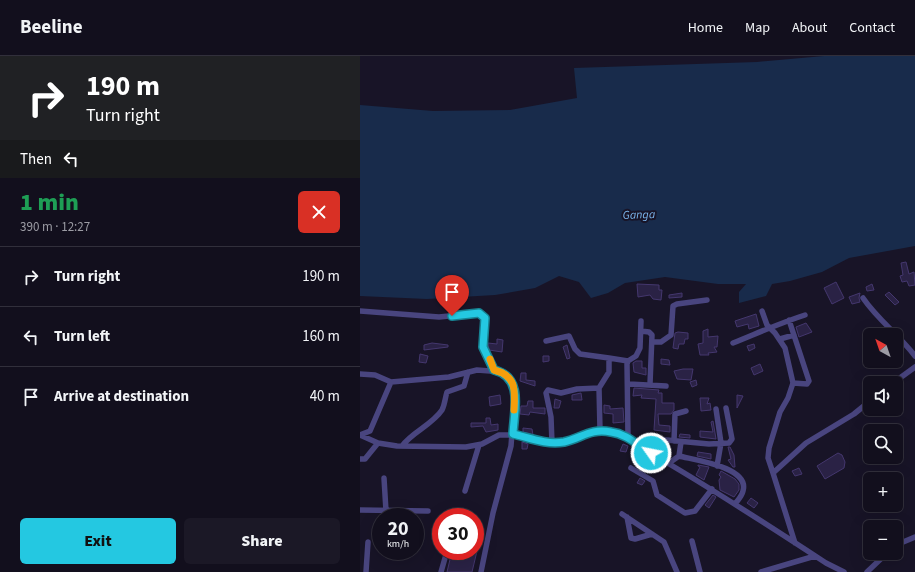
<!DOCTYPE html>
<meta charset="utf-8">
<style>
:root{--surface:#120f1d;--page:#1b1826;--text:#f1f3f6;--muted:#9c9ca4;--line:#312f3b;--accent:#24c8e1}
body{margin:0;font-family:"Source Sans 3",sans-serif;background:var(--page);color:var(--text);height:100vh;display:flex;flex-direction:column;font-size:15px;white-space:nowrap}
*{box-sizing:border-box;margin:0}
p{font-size:13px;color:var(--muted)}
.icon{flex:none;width:22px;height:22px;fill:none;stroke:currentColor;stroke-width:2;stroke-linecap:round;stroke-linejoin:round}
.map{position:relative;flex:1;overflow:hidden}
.side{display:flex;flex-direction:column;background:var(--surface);width:360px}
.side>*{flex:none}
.hud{background:#202124;color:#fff;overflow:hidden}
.needle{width:26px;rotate:320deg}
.tools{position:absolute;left:503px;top:272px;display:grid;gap:8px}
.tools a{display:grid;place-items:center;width:40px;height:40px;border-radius:6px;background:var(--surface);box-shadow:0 4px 16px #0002,0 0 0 1px var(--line);font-size:20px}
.speed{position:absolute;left:12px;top:452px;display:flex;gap:8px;font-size:20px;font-weight:700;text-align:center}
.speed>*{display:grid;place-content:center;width:52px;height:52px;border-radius:50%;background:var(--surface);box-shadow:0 4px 16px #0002,0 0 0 1px var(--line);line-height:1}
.speed small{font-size:10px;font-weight:400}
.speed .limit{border:6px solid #d22;background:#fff;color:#111}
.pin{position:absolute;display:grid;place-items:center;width:34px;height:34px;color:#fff;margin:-41px -17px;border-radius:50% 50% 50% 0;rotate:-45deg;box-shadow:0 0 4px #0007}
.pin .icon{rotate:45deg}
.me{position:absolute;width:44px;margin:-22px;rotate:303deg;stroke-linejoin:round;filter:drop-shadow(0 0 3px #0008)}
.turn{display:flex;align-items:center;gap:14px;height:84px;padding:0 20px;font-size:18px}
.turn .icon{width:52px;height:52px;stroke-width:2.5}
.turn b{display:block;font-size:28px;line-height:34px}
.then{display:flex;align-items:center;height:38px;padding:0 20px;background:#0003;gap:8px;font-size:15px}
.round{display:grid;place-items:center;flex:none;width:42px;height:42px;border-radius:6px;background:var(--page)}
.overview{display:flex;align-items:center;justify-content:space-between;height:68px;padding:0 20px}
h1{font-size:24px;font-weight:800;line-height:30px;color:#1e9e55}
.primary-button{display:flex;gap:8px;margin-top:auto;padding:8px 20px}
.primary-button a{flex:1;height:46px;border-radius:6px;background:var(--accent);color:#111;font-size:16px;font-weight:800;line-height:46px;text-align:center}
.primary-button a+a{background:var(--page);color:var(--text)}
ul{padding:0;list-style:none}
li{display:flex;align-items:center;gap:12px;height:60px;padding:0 20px;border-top:1px solid var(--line)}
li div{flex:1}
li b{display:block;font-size:15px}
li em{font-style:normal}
header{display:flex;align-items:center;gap:24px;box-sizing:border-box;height:56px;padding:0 20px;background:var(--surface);border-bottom:1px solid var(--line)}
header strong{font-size:19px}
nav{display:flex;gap:22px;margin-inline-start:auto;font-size:14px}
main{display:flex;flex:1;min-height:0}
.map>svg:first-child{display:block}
.water{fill:#182b4b}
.building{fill:#2a2245;stroke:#44376e}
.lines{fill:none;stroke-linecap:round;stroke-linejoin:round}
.minor{stroke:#49457f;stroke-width:5.5}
.route-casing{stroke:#178292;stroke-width:10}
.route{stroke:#24c8e1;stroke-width:7}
.slow{stroke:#f59e0b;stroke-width:7}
.labels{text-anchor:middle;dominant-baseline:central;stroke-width:4;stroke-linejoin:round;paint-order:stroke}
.water-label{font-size:12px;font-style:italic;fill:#7ab4ec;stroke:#181427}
</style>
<header>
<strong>Beeline</strong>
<nav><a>Home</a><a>Map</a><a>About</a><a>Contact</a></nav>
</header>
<main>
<section class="side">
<div class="hud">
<div class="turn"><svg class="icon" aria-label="right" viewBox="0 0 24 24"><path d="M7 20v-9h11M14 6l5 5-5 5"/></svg><div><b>190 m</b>Turn right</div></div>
<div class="then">Then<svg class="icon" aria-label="left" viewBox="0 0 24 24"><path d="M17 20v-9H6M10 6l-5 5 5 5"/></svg></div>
</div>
<div class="overview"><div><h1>1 min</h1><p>390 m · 12:27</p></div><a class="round" style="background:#d93025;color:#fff"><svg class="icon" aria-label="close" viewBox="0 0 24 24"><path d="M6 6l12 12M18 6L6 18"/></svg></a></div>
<ul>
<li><svg class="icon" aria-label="right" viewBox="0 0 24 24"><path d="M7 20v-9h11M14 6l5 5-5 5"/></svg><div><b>Turn right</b></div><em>190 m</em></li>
<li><svg class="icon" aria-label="left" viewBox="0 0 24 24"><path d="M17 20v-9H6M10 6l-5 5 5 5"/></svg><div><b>Turn left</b></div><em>160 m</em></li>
<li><svg class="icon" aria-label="arrive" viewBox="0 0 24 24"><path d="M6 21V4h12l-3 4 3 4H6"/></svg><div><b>Arrive at destination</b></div><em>40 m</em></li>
</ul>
<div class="primary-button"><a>Exit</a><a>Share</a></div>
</section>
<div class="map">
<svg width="555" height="516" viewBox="0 0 555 516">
<rect width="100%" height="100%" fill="#181427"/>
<path class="water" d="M464 0H555V190L489 202 462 216 430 225 412 228 406 240 379 247V236L386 228H358L305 221 265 227 248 237 231 242 219 226 199 220 175 232 135 239 67 243 0 240V49L73 55 150 54 217 42 214 12 397 6Z"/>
<path class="building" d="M546 206 549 218 554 216 555 229 549 230 547 225 542 226 540 220 543 219 541 207Z
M476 226 484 242 472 248 464 232Z
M277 228 299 229V234H302L301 244 293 243 290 239 278 241Z
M512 228 514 234 507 235 506 231Z
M529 236 539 246 535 249 525 239Z
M322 237V241L309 242V239Z
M500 237 499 242 500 246 492 248 489 241Z
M396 258 399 270 389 273 388 268 377 271 375 265Z
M446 267 452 276 439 281 436 271Z
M348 273V281L358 280 357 291H354L357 296 348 297 349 299H340L338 288 343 287V275Z
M318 276 328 277V283H325L324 288H319L318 293 313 292 315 277Z
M137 283 143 284 142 296 129 294 128 287 137 288Z
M72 287 88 289V291L64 294V289Z
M394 288 395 292 389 295 387 290Z
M207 289 210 302 207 303 203 291Z
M60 298 68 300 66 307 59 306Z
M183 300H189V305L183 306Z
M301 303 309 304 310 309 301 308Z
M276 305H282V312H286V319L274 316 273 307Z
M400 308 403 315 394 319 391 312Z
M323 313H333L331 324 317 323 314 315Z
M161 317H166V324L175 325V330L160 325Z
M336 324 337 329 332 331 330 326Z
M274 332 299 334 298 337H302V347H314V354L311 358H298L299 369 310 370V376L294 374 296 343 281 342 282 339 273 340Z
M221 337 222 344H212V339Z
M140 339 141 348 130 350 129 341Z
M377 339 383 340 377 352Z
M340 342H349L347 348 350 347 351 354 341 355Z
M195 343 201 345 199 352H194Z
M168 345H173V352H185V358L170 356 169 359 160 358 161 350H167Z
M244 349 250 350V353L263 352 264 366 253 367V358L244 357Z
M126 362H130L131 369 138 368V374L126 376 123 370 111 371V367H126Z
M353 365 356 383 340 381V375L353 376 351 366Z
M163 372 172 373 173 379 163 376Z
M320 378 330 379V382L319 381Z
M162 386 168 388 167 393H162Z
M263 388 268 390 266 396 260 395Z
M368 391H370L374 399 375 411H373L368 404 371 403Z
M338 396 351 398V403L337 400Z
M478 397 482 399 485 406 484 412 465 423 457 410Z
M338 409 349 411 344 424 336 419 340 411 338 410Z
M439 412 442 418 435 420 432 415Z
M361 415 375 423 379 428V434L374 441 360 434 359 424 361 421 359 419Z
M280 422 285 425 282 429 277 427Z
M353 439 356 441 349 452 345 449Z
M391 442 398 447 394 452 387 447Z
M92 495H117L112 516H87Z"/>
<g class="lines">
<path class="minor" d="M503 242C518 264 539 279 555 300
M0 255 79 261 119 257 123 258 125 267 123 291 134 314
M402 255 407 269 415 277 425 292 433 327 428 342 420 356 409 392 408 402 413 417
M429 264 449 325 447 328 433 327
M281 275 289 276 292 279 290 328
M420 283 434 279
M186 285 209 280 215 293 220 298 249 302
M292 286H301L311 279 313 250 317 248 347 244
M373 287C398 277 420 267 445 259
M0 318 15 319 31 326
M533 327 555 311
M269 328 306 330
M356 353 361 387 357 410
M240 374 239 332 249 316V302L268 305
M153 378C169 382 186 389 203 386 223 382 228 371 252 376 270 380 284 393 299 402 356 435 411 471 466 507L484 516
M0 379 10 375 31 326 89 321 117 314 143 316 152 325 155 339 151 390 133 457 121 516
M0 379 18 387
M268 381 267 308 268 305 276 300 280 292 281 265
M314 385 315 358 326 355
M192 387 191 361 186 337 188 334 201 337 217 333 239 332
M42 390C52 376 72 369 82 354 85 348 85 342 87 336L104 330 108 316
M291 397 293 387 296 383 349 388 369 387 372 383 366 352
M319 400C334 404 390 411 383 435 382 440 378 444 375 448
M0 403H5L18 387 37 390 106 391 122 388 139 379H153
M309 407 319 400 321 386
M271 412 293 425 297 439 325 457 335 455 352 433
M24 422 26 455
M105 435 119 389
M0 454 68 455
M262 458 304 486 317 516
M267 461 271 482 275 483 292 478
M332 485 340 516
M435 487 413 417 446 387 494 358 510 345
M536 489 555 481
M6 516 8 486
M81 516 87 495
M401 516 455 500
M507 516 527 497"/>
</g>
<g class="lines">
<defs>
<path id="route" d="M92 260 119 257 125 262 123 291 134 314C164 321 154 355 153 378 170 382 186 389 204 386 222 382 230 372 251 376 267 378 277 389 291 397"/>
</defs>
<use href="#route" class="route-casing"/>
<use href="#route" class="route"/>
<path class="slow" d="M130 303 134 314C157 320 155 334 154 354"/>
</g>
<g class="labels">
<g class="water-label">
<text transform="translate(279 159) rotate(-2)">Ganga</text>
</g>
</g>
</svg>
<div class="tools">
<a><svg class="needle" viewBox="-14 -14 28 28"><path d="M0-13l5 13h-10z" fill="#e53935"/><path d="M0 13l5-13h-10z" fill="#9c9ca4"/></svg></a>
<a><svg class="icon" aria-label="sound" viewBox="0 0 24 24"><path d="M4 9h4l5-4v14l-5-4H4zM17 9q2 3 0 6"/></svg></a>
<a><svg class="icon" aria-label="search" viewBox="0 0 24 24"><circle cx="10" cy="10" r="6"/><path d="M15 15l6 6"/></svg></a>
<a>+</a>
<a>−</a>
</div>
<div class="speed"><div>20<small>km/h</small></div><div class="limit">30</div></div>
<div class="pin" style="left:92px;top:260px;background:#d93025"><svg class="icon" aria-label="arrive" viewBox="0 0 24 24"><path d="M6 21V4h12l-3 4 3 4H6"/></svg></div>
<svg class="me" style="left:291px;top:397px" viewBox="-20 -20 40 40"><circle r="17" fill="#24c8e1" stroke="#fff" stroke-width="3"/><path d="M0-11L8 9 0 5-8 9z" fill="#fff"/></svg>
</div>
</main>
